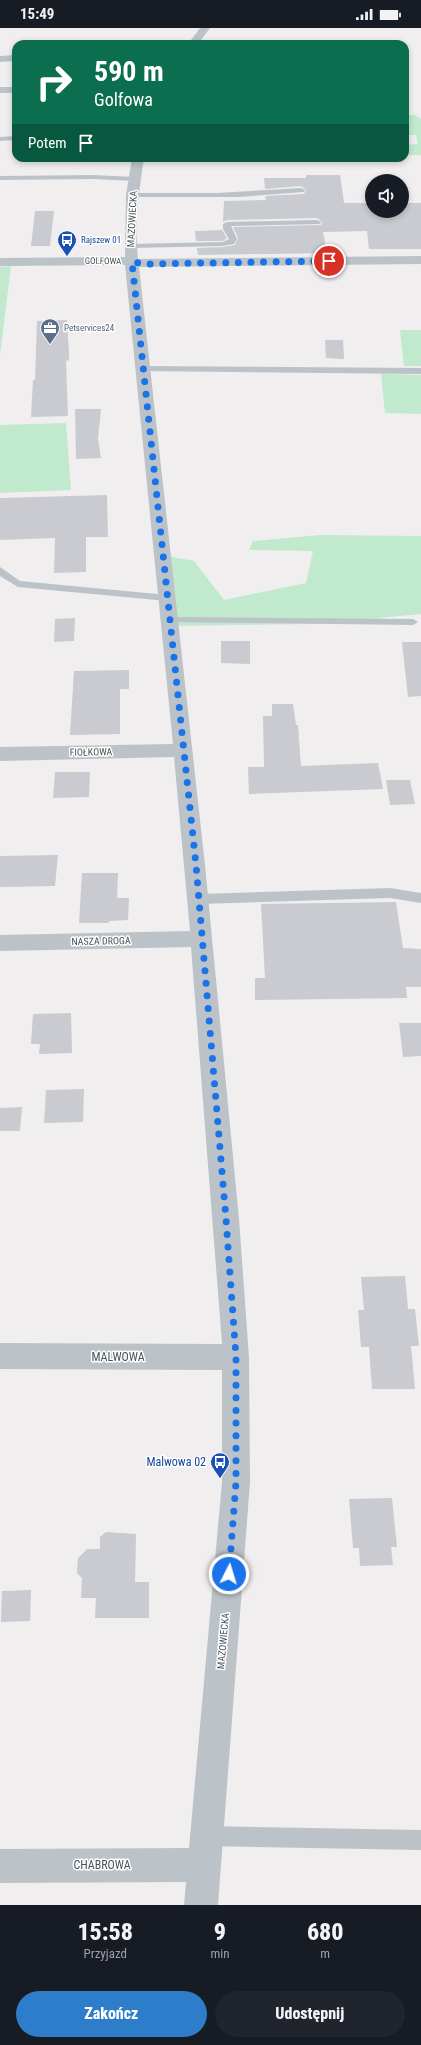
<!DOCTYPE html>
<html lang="pl">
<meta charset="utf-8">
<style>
:root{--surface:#171b24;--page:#20242c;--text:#f1f3f6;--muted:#9ea1a6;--accent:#2d7dcb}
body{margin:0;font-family:"Roboto Condensed",sans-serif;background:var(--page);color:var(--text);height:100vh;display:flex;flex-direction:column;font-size:15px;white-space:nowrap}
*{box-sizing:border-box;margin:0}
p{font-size:13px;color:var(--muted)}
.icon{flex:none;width:22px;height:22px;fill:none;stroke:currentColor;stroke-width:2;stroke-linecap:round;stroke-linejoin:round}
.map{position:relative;height:1877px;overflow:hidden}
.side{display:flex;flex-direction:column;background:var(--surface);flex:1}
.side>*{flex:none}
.guide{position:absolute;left:12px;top:12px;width:397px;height:122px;border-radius:12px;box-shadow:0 2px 6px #0003;background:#0b6e4f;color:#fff;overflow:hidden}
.buttons{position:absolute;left:365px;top:146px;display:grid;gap:8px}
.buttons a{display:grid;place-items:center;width:44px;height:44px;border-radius:50%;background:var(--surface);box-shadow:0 2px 6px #0003;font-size:20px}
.pin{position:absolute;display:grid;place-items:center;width:34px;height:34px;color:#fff;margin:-17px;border:2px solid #fff;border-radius:50%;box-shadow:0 1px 4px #0007}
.me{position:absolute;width:44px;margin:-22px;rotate:5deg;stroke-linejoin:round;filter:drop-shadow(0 0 3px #0008)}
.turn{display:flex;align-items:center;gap:14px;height:84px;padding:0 16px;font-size:18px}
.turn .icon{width:52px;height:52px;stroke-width:2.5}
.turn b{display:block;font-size:28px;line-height:34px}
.then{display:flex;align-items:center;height:38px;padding:0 16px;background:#0003;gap:8px;font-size:15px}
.eta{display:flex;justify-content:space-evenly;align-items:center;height:68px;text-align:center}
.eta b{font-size:24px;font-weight:800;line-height:28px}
.primary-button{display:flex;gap:8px;margin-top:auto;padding:8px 16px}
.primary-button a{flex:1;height:46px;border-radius:24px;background:var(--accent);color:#fff;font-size:16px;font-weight:800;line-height:46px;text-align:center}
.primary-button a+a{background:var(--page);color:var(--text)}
.status{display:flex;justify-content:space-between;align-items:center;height:28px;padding:0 20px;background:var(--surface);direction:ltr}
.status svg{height:11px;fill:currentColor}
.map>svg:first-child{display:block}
.green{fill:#c1e9ce}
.building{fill:#c9cbd0}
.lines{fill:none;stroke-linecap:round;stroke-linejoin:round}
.service{fill:#bbc3c9;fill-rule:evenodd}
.minor{fill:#bbc3c9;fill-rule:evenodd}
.route{stroke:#1a73e8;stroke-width:7;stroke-dasharray:0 12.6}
.labels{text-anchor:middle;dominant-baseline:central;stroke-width:3;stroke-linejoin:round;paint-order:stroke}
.far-transit-label{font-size:9px;fill:#164399;stroke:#fff;text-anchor:start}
.far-street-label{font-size:9px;fill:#485259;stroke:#fff}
.far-service-label{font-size:9px;fill:#4e5e75;stroke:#fff;text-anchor:start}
.street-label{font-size:10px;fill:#485259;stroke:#fff}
.near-street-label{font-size:12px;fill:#485259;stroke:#fff}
.near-transit-label{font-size:12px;fill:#164399;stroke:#fff;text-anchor:end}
</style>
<div class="status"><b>15:49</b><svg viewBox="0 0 49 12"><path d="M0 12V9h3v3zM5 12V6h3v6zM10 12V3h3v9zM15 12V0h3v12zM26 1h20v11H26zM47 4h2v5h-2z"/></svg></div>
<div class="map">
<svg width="421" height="1877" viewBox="0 0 421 1877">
<rect width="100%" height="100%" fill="#f0eeee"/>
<path class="green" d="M405 87H415L421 91V127H405V117L418 116 416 107H405Z
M11 238 0 327V239Z
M400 302H421V338H404Z
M381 346 421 347V386L385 385Z
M66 395 71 462 0 465V397Z
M320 507 421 508V586L314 596 175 598 167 528 194 533 224 572 306 555 313 523 249 522 253 513Z"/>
<path class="building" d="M306 147H340L344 175H372V183H402V175H421V221H369L367 203 323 204 327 225 198 227 197 220 223 219 235 217 238 210 233 199 321 197 322 194 317 190 227 192 223 194 224 173 266 172 265 168 304 166 306 162 301 158 265 161 264 150H306Z
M35 183H54L50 218H31Z
M222 202 227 210 223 213H196L195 203Z
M67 292 69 325V332L66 333 68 388 31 389 33 352H35L37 293Z
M325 312H343L344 331 326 330Z
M75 381H101L98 411 101 430 76 431Z
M107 467 108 509H86V544L54 545 55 510 0 512V470Z
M75 590 74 613 54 614 55 591Z
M221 613H250V636L221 635Z
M402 614H421V668L408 669Z
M129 642V661H120V706L70 707 74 643Z
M272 676H293L296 697H298L301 738 378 735 383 761 249 766 248 739H264L263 688H272Z
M55 744H90L89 769 53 770Z
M386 752H410L415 776 390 777Z
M58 827 55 858 0 859V828Z
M82 845H118L117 870H129L128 892 109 893V895H79Z
M396 874 403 920 421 921V959H406L407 970 255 972V950H265L261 876Z
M71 985 72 1025 39 1026 40 1016H31L33 986Z
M399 995H421V1028L403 1029Z
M84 1061 83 1094 44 1095 46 1062Z
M22 1079 20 1103H0V1080Z
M405 1248 408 1281H415L419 1318H411L415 1361H372L369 1319H361L358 1282H364L361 1249Z
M392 1470 397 1519H391L393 1537 360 1538 359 1520H353L349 1471Z
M106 1504 136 1506 135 1554H149V1590H95L96 1570H81L82 1550 77 1545 78 1530 87 1521H100V1509Z
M31 1562 30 1593 1 1594 2 1563Z"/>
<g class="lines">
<path class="service" d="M16 108V112L0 113V109Z
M93 147 135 149 139 151 135 153 93 151 0 152V148Z
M301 160 305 162 304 164 238 169H132L128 167 132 165H217Z
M317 192 321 194 320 196 231 198 237 211 234 216 223 218 130 220 126 218 130 216 223 214 229 211 223 201V196L227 194Z
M142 338 421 340V346L139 343V339Z
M0 539 20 553 167 567 172 570 167 573 18 559 0 548Z
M168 589 413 591 418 594 413 597 164 594 163 592 164 590Z
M390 860 421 865V875L390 870 198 876 194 874 192 871 194 868 198 866Z
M207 1798 421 1802V1822L207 1818 200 1815 197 1808 200 1801Z"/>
<path class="minor" d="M200 0H210L198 16H188Z
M16 27V33L0 34V28Z
M0 59H16V65H0Z
M132 130H144C139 163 134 197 138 231L421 228V236L139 239 205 837 239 1191 249 1329 250 1454 218 1877H184L186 1854 0 1855V1821L189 1820 222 1454V1342L0 1341V1315L222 1316 191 919 0 923V907L190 903 174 729 0 733V719L173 716 125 237 0 238V230L125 229 126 167Z"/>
</g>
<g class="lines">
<path class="route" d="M229 1546 236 1454V1329L226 1191 196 837 132 234 145 236 329 233"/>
</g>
<defs>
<symbol id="bus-pin" viewBox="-11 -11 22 30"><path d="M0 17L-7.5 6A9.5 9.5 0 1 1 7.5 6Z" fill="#1a4fb4" stroke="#fff"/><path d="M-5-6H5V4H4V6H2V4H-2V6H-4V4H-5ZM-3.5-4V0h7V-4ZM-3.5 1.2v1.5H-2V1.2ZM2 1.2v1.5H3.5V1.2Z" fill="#fff"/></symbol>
<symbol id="office-pin" viewBox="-11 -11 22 30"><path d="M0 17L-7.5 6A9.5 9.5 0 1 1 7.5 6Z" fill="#5c6f8a" stroke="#fff"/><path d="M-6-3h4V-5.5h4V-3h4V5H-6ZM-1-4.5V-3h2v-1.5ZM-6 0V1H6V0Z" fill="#fff"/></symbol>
</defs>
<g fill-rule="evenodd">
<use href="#bus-pin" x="56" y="201" width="22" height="30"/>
<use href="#office-pin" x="39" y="289" width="22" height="30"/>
<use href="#bus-pin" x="209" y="1423" width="22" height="30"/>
</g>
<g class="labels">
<g class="far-transit-label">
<text x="81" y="212">Rajszew 01</text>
</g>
<g class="far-street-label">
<text transform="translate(103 233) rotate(1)">GOLFOWA</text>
</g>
<g class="far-service-label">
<text x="64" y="300">Petservices24</text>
</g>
<g class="street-label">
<text transform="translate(132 191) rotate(-87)">MAZOWIECKA</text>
<text transform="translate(91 724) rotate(-1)">FIOŁKOWA</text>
<text transform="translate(101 913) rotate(-1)">NASZA DROGA</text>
<text transform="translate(223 1613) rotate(-85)">MAZOWIECKA</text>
</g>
<g class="near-street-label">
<text x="118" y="1329">MALWOWA</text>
<text x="102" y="1837">CHABROWA</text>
</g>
<g class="near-transit-label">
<text x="206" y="1434">Malwowa 02</text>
</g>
</g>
</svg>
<div class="buttons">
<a><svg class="icon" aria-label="sound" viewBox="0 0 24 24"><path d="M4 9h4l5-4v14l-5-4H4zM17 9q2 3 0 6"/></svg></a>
</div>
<div class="pin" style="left:329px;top:233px;background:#d93025"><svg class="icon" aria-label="arrive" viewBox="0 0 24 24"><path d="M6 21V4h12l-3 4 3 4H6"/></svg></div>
<svg class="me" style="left:229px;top:1546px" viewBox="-20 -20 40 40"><circle r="17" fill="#1a73e8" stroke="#fff" stroke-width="3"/><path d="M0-11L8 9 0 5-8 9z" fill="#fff"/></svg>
<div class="guide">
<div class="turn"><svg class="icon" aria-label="right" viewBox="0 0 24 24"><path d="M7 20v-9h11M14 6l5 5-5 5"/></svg><div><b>590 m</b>Golfowa</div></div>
<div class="then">Potem<svg class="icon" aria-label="arrive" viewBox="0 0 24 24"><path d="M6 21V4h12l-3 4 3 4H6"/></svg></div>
</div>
</div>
<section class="side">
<div class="eta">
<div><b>15:58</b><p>Przyjazd</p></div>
<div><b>9</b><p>min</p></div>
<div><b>680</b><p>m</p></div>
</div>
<div class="primary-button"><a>Zakończ</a><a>Udostępnij</a></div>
</section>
